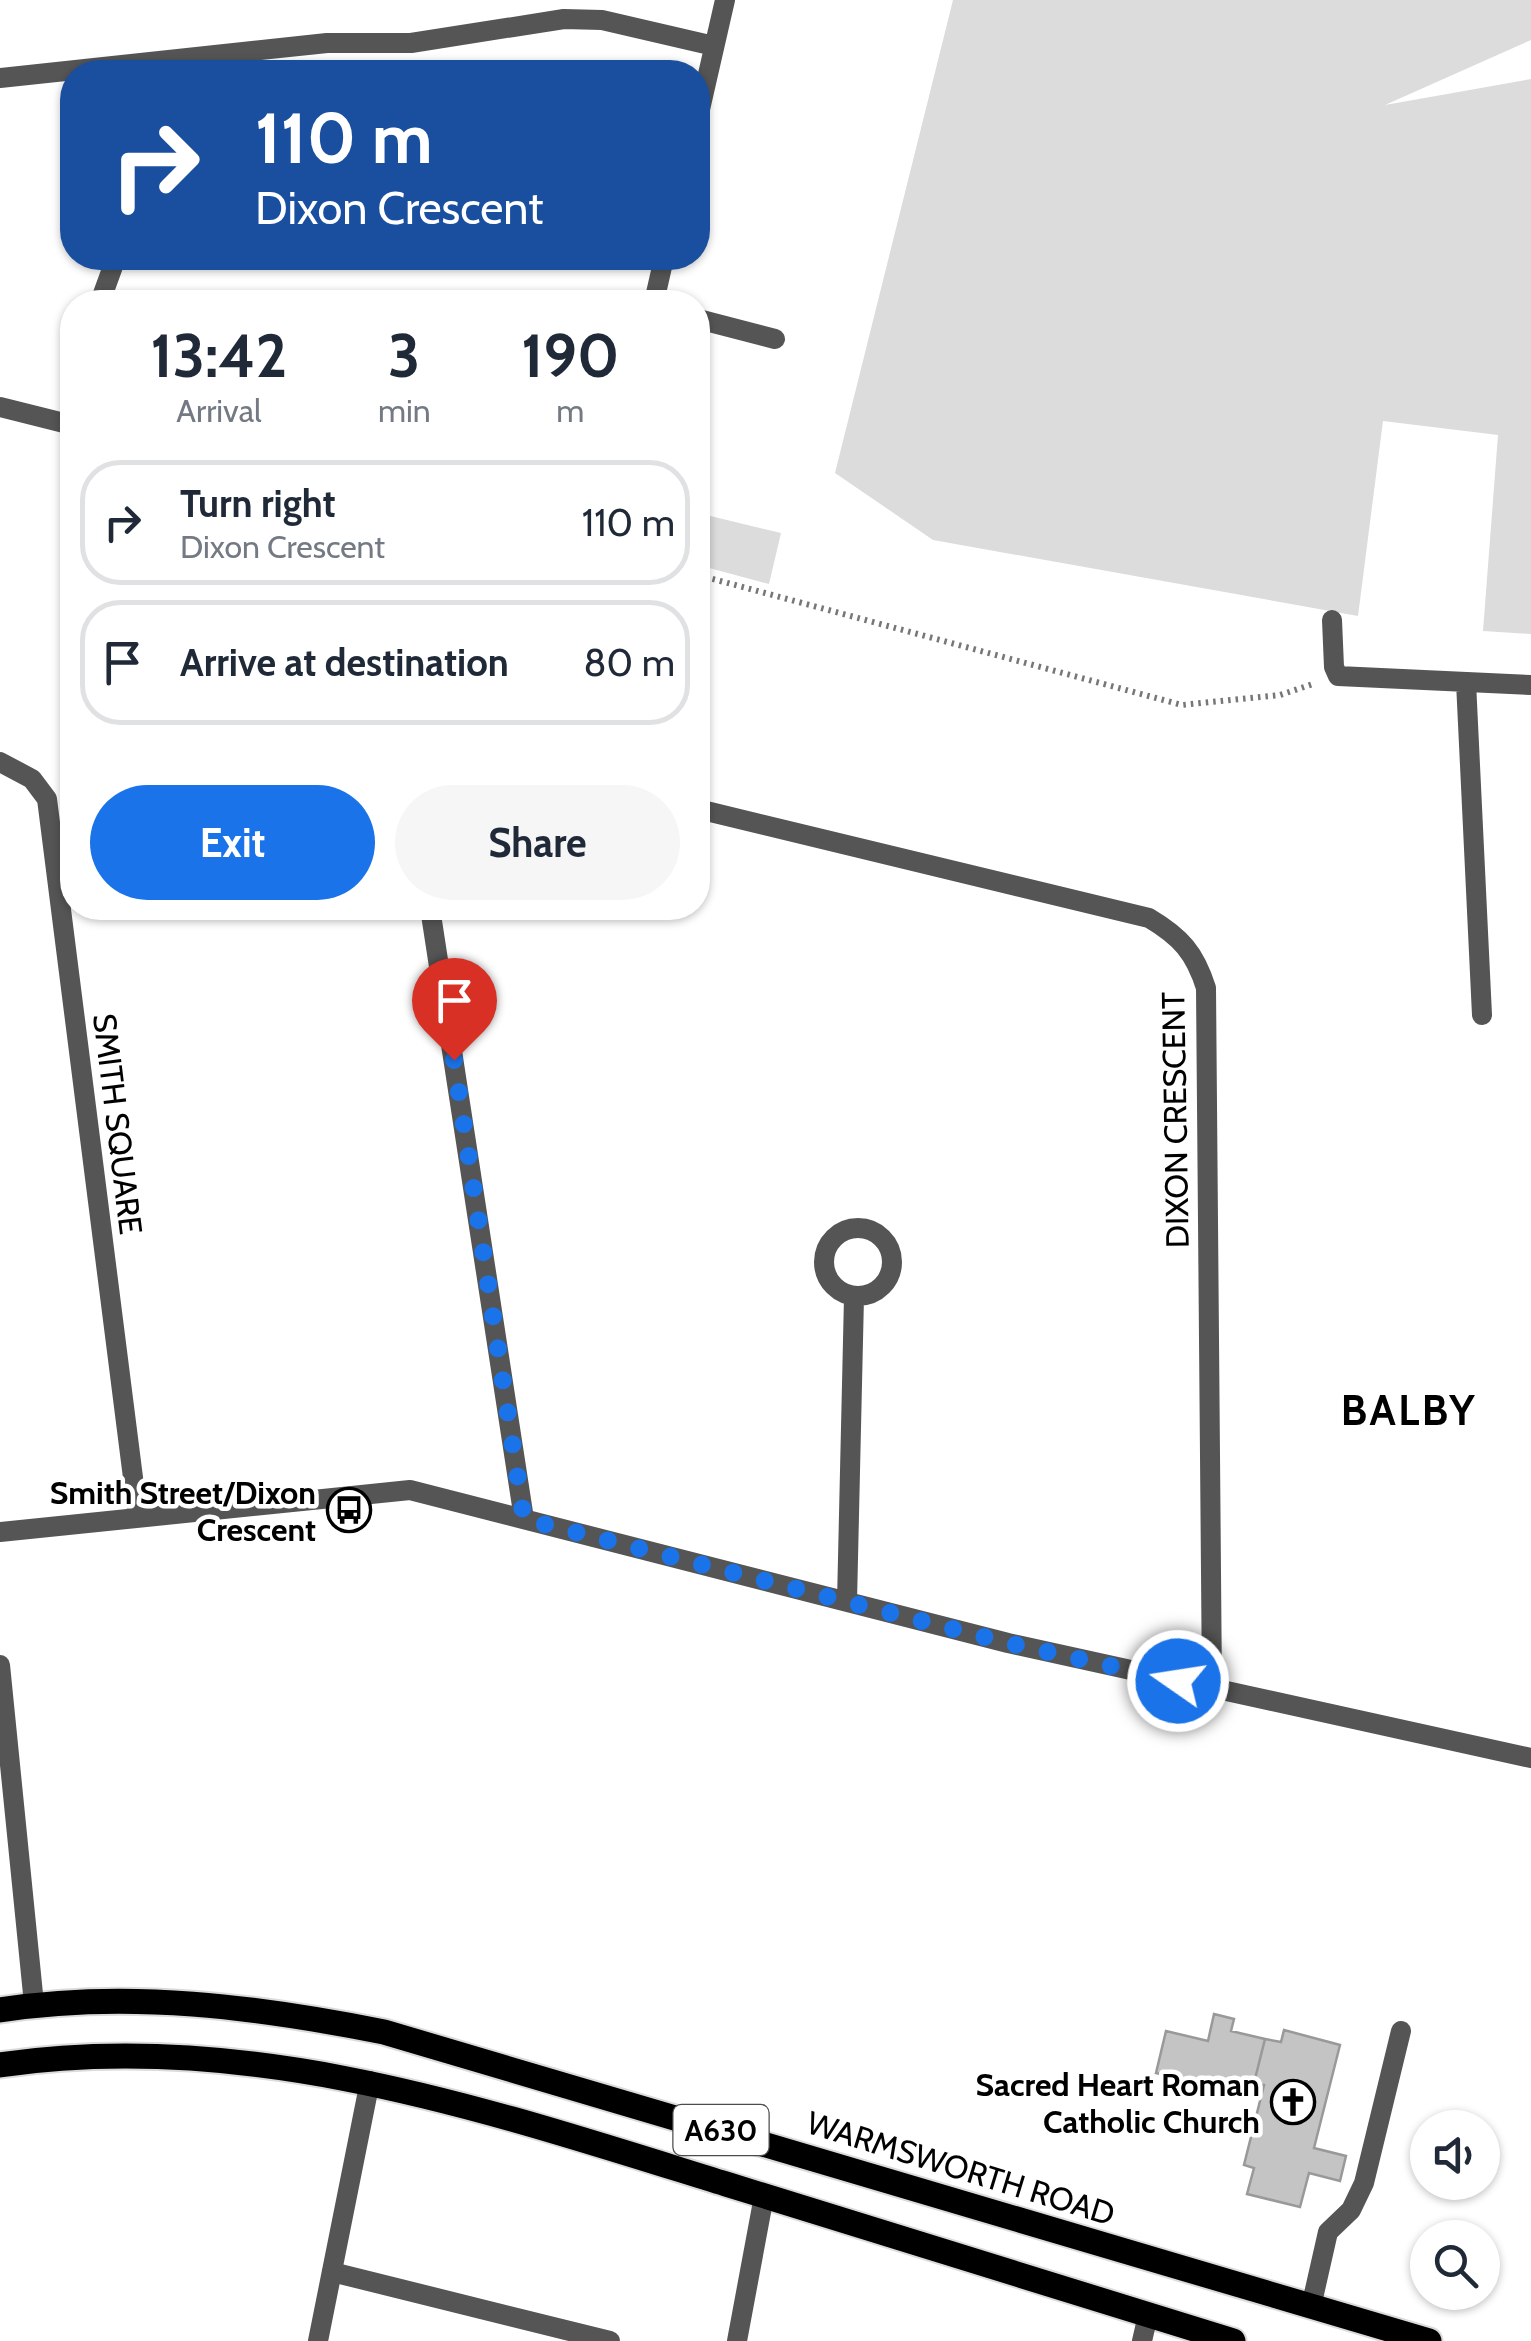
<!DOCTYPE html>
<style>
:root{--surface:#fff;--page:#f6f6f7;--text:#1f2937;--muted:#747a83;--line:#e0e1e3;--accent:#1a73e8}
body{margin:0;font-family:Cabin,sans-serif;background:var(--page);color:var(--text);height:100vh;display:flex;flex-direction:column;font-size:38px;white-space:nowrap}
*{box-sizing:border-box;margin:0}
p{font-size:32px;color:var(--muted)}
.icon{flex:none;width:55px;height:55px;fill:none;stroke:currentColor;stroke-width:2;stroke-linecap:round;stroke-linejoin:round}
.map{position:relative;flex:1;overflow:hidden}
.side{position:absolute;left:60px;top:290px;width:650px;height:630px;display:flex;flex-direction:column;background:var(--surface);border-radius:40px;box-shadow:0 2px 8px #0004}
.side>*{flex:none}
.banner{position:absolute;left:60px;top:60px;width:650px;height:210px;border-radius:40px;box-shadow:0 2px 8px #0004;background:#1a4fa0;color:#fff;overflow:hidden}
.fabs{position:absolute;left:1410px;top:2110px;display:grid;gap:20px}
.fabs a{display:grid;place-items:center;width:90px;height:90px;border-radius:50%;background:var(--surface);box-shadow:0 2px 8px #0004;font-size:50px}
.pin{position:absolute;display:grid;place-items:center;width:85px;height:85px;color:#fff;margin:-102px -42px;border-radius:50% 50% 50% 0;rotate:-45deg;box-shadow:0 0 10px #0007}
.pin .icon{rotate:45deg}
.me{position:absolute;width:110px;margin:-55px;rotate:283deg;stroke-linejoin:round;filter:drop-shadow(0 0 8px #0008)}
.turn{display:flex;align-items:center;gap:35px;height:210px;padding:0 30px;font-size:45px}
.turn .icon{width:130px;height:130px;stroke-width:2.5}
.turn b{display:block;font-size:70px;line-height:85px}
.eta{display:flex;justify-content:space-evenly;align-items:center;height:170px;text-align:center}
.eta b{font-size:60px;font-weight:800;line-height:70px}
.button{display:flex;gap:20px;margin-top:auto;padding:20px 30px}
.button a{flex:1;height:115px;border-radius:60px;background:var(--accent);color:#fff;font-size:40px;font-weight:800;line-height:115px;text-align:center}
.button a+a{background:var(--page);color:var(--text)}
ul{padding:0;list-style:none}
li{display:flex;align-items:center;gap:30px;height:125px;margin:0 20px 15px;padding:0 10px;border:5px solid var(--line);border-radius:40px}
li div{flex:1}
li b{display:block;font-size:38px}
li em{font-style:normal}
.map>svg:first-child{display:block}
.green{fill:#dcdcdc}
.building{fill:#c4c4c4;stroke:#999;stroke-width:2.5}
.lines{fill:none;stroke-linecap:round;stroke-linejoin:round}
.primary-casing{stroke:#dbdbdb;stroke-width:29}
.path{stroke:#777;stroke-width:6;stroke-dasharray:2.5 5;stroke-linecap:butt}
.service{stroke:#555;stroke-width:20}
.minor{stroke:#555;stroke-width:20}
.primary{stroke:#000;stroke-width:25}
.route{stroke:#1a73e8;stroke-width:18;stroke-dasharray:0 32.4}
.labels{text-anchor:middle;dominant-baseline:central;stroke-width:9;stroke-linejoin:round;paint-order:stroke}
.shield{fill:#fff;stroke:#4c4c4c;stroke-width:2.5}
.shield-label{font-size:30px;font-weight:bold;fill:#000}
.street-label{font-size:32px;fill:#000;stroke:#fff}
.poi-label{font-size:32px;font-weight:bold;fill:#000;stroke:#fff;text-anchor:end}
.district-label{font-size:42px;font-weight:bold;letter-spacing:2.5px;fill:#000;stroke:#fff}
</style>
<div class="map">
<svg width="1531" height="2341" viewBox="0 0 1531 2341">
<rect width="100%" height="100%" fill="#fff"/>
<path class="green" d="M953 0H1531V40L1385 105 1531 79V634L1483 631 1498 435 1383 421 1358 616 933 540 835 473Z
M698 513 781 533 769 584 698 565Z"/>
<path class="building" d="M1214 2014 1234 2019 1231 2031 1265 2039 1254 2083 1231 2077 1226 2096 1177 2084 1179 2078 1156 2073 1166 2031 1208 2041Z
M1284 2030 1340 2045 1314 2148 1346 2156 1340 2181 1309 2173 1300 2207 1247 2194 1254 2168 1244 2165 1264 2085 1254 2083 1265 2039 1281 2042Z"/>
<g class="lines">
<defs>
<path id="primary" d="M0 2010C128 1990 258 2007 384 2032L1429 2341
M0 2065C250 2028 490 2111 726 2184 895 2236 1064 2288 1233 2341"/>
</defs>
<use href="#primary" class="primary-casing"/>
<path class="path" d="M698 575 1182 705 1280 695 1313 684"/>
<path class="service" d="M1332 620 1334 667 1338 676 1531 685
M1466 682 1482 1015
M332 2272 610 2341
M1311 2307 1328 2232 1351 2210 1364 2183 1401 2031"/>
<path class="minor" d="M0 78 327 43H411L564 19 602 20 714 46
M698 118 725 0
M100 302 116 258
M586 302H628
M654 302 664 258
M698 319 775 339
M0 407 72 425
M0 762 32 779 47 799 138 1517
M698 809 1149 918C1181 937 1195 953 1206 988L1212 1689
M430 908 524 1519
M824 1262a34 34 0 1 1 68 0a34 34 0 1 1-68 0Z
M0 1532 410 1490 1008 1643 1531 1758
M847 1602 854 1297
M0 1665 34 2004
M318 2341 370 2081
M737 2341 764 2196
M1142 2341 1148 2315"/>
<use href="#primary" class="primary"/>
</g>
<g class="lines">
<path class="route" d="M454 1060 524 1519 1008 1643 1178 1681"/>
</g>
<defs>
<symbol id="bus-ring" viewBox="-11 -11 22 22"><circle r="9.5" fill="#fff" stroke="#000" stroke-width="1.5"/><path d="M-5-6H5V4H4V6H2V4H-2V6H-4V4H-5ZM-3.5-4V0h7V-4ZM-3.5 1.2v1.5H-2V1.2ZM2 1.2v1.5H3.5V1.2Z" fill="#000"/></symbol>
<symbol id="church-ring" viewBox="-11 -11 22 22"><circle r="9.5" fill="#fff" stroke="#000" stroke-width="1.5"/><path d="M-1.2-6h2.4v3.5h3.3v2.4h-3.3V6h-2.4V-.1h-3.3v-2.4h3.3Z" fill="#000"/></symbol>
</defs>
<g fill-rule="evenodd">
<use href="#bus-ring" x="324" y="1485" width="50" height="50"/>
<use href="#church-ring" x="1268" y="2077" width="50" height="50"/>
</g>
<g class="labels">
<rect class="shield" x="673.5" y="2105" width="95" height="50" rx="8"/>
<g class="shield-label">
<text x="721" y="2130">A630</text>
</g>
<g class="street-label">
<text transform="translate(1175 1120) rotate(-91)">DIXON CRESCENT</text>
<text transform="translate(118 1124) rotate(83)">SMITH SQUARE</text>
<text transform="translate(961 2168) rotate(17)">WARMSWORTH ROAD</text>
</g>
<g class="poi-label">
<text x="316" y="1492">Smith Street/Dixon<tspan x="316" dy="37">Crescent</tspan></text>
<text x="1260" y="2084">Sacred Heart Roman<tspan x="1260" dy="37">Catholic Church</tspan></text>
</g>
<g class="district-label">
<text x="1409" y="1410">BALBY</text>
</g>
</g>
</svg>
<div class="fabs">
<a><svg class="icon" aria-label="sound" viewBox="0 0 24 24"><path d="M4 9h4l5-4v14l-5-4H4zM17 9q2 3 0 6"/></svg></a>
<a><svg class="icon" aria-label="search" viewBox="0 0 24 24"><circle cx="10" cy="10" r="6"/><path d="M15 15l6 6"/></svg></a>
</div>
<div class="pin" style="left:454px;top:1060px;background:#d93025"><svg class="icon" aria-label="arrive" viewBox="0 0 24 24"><path d="M6 21V4h12l-3 4 3 4H6"/></svg></div>
<svg class="me" style="left:1178px;top:1681px" viewBox="-20 -20 40 40"><circle r="17" fill="#1a73e8" stroke="#fff" stroke-width="3"/><path d="M0-11L8 9 0 5-8 9z" fill="#fff"/></svg>
<div class="banner">
<div class="turn"><svg class="icon" aria-label="right" viewBox="0 0 24 24"><path d="M7 20v-9h11M14 6l5 5-5 5"/></svg><div><b>110 m</b>Dixon Crescent</div></div>
</div>
<section class="side">
<div class="eta">
<div><b>13:42</b><p>Arrival</p></div>
<div><b>3</b><p>min</p></div>
<div><b>190</b><p>m</p></div>
</div>
<ul>
<li><svg class="icon" aria-label="right" viewBox="0 0 24 24"><path d="M7 20v-9h11M14 6l5 5-5 5"/></svg><div><b>Turn right</b><p>Dixon Crescent</p></div><em>110 m</em></li>
<li><svg class="icon" aria-label="arrive" viewBox="0 0 24 24"><path d="M6 21V4h12l-3 4 3 4H6"/></svg><div><b>Arrive at destination</b></div><em>80 m</em></li>
</ul>
<div class="button"><a>Exit</a><a>Share</a></div>
</section>
</div>
